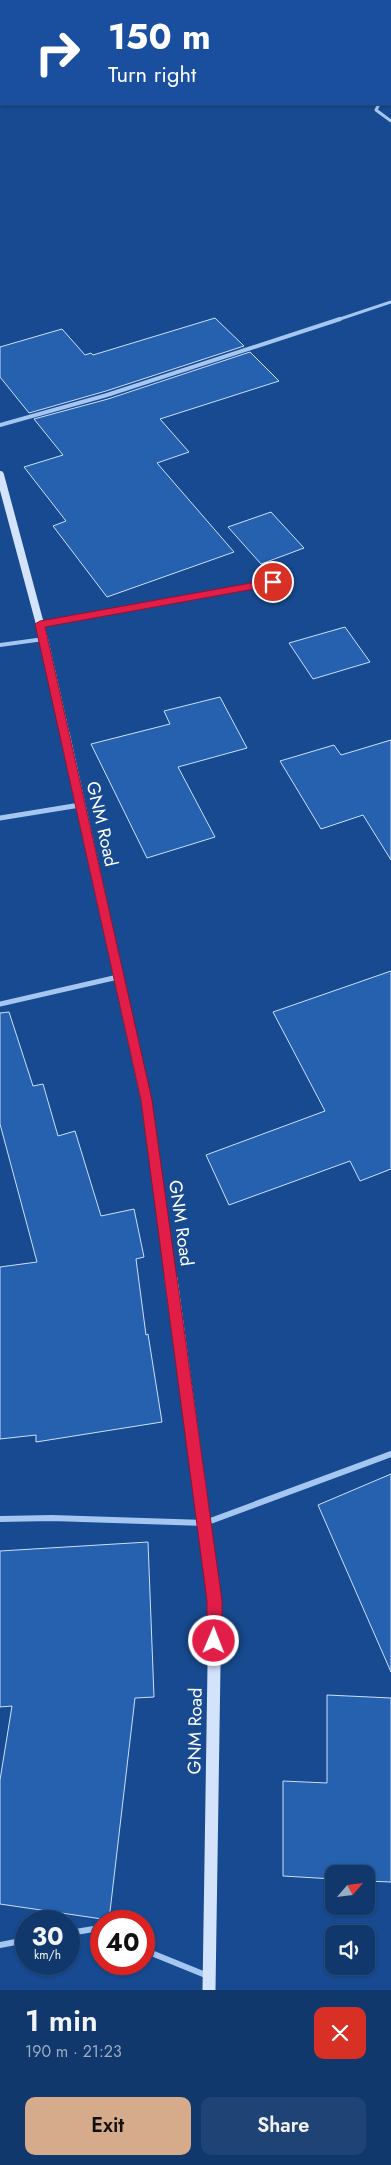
<!DOCTYPE html>
<meta charset="utf-8">
<style>
:root{--surface:#11386c;--page:#1e4374;--text:#f1f3f6;--muted:#9cacc2;--line:#30527f;--accent:#d6ab8b}
body{margin:0;font-family:Jost,sans-serif;background:var(--page);color:var(--text);height:100vh;display:flex;flex-direction:column;font-size:19px;white-space:nowrap}
*{box-sizing:border-box;margin:0}
p{font-size:16px;color:var(--muted)}
.icon{flex:none;width:28px;height:28px;fill:none;stroke:currentColor;stroke-width:2;stroke-linecap:round;stroke-linejoin:round}
.map{position:relative;height:1990px;overflow:hidden}
.sheet{display:flex;flex-direction:column;background:var(--surface);flex:1}
.sheet>*{flex:none}
.banner{position:absolute;left:0px;top:0px;width:391px;height:105px;box-shadow:0 1px 4px #0004,0 0 0 1px var(--line);background:#1a4fa0;color:#fff;overflow:hidden}
.needle{width:32px;rotate:62deg}
.buttons{position:absolute;left:325px;top:1865px;display:grid;gap:10px}
.buttons a{display:grid;place-items:center;width:50px;height:50px;border-radius:10px;background:var(--surface);box-shadow:0 1px 4px #0004,0 0 0 1px var(--line);font-size:25px}
.speed{position:absolute;left:15px;top:1910px;display:flex;gap:10px;font-size:25px;font-weight:700;text-align:center}
.speed>*{display:grid;place-content:center;width:65px;height:65px;border-radius:50%;background:var(--surface);box-shadow:0 1px 4px #0004,0 0 0 1px var(--line);line-height:1}
.speed small{font-size:12px;font-weight:400}
.speed .limit{border:8px solid #d22;background:#fff;color:#111}
.pin{position:absolute;display:grid;place-items:center;width:42px;height:42px;color:#fff;margin:-21px;border:2px solid #fff;border-radius:50%;box-shadow:0 1px 5px #0007}
.me{position:absolute;width:55px;margin:-28px;rotate:1deg;stroke-linejoin:round;filter:drop-shadow(0 0 4px #0008)}
.turn{display:flex;align-items:center;gap:18px;height:105px;padding:0 25px;font-size:22px}
.turn .icon{width:65px;height:65px;stroke-width:2.5}
.turn b{display:block;font-size:35px;line-height:42px}
.round{display:grid;place-items:center;flex:none;width:52px;height:52px;border-radius:10px;background:var(--page)}
.overview{display:flex;align-items:center;justify-content:space-between;height:85px;padding:0 25px}
h1{font-size:30px;font-weight:600;line-height:38px}
.action{display:flex;gap:10px;margin-top:auto;padding:10px 25px}
.action a{flex:1;height:58px;border-radius:10px;background:var(--accent);color:#111;font-size:20px;font-weight:600;line-height:58px;text-align:center}
.action a+a{background:var(--page);color:var(--text)}
.map>svg:first-child{display:block}
.building{fill:#2561af;stroke:#cbe0fb}
.lines{fill:none;stroke-linecap:round;stroke-linejoin:round}
.street-far3{stroke:#a4c6f0;stroke-width:3}
.street-far2{stroke:#a4c6f0;stroke-width:4}
.street-far1{stroke:#a4c6f0;stroke-width:5}
.street{stroke:#a4c6f0;stroke-width:6}
.secondary-far2{stroke:#d2e3fb;stroke-width:8}
.secondary-far1{stroke:#d2e3fb;stroke-width:10}
.secondary{stroke:#d2e3fb;stroke-width:13}
.route{fill:#e11d48;stroke:#92132f}
.labels{text-anchor:middle;dominant-baseline:central;stroke-width:5;stroke-linejoin:round;paint-order:stroke}
.street-label{font-size:18px;fill:#fff;stroke:#174a90}
</style>
<div class="map">
<svg width="391" height="1990" viewBox="0 0 391 1990">
<rect width="100%" height="100%" fill="#174a90"/>
<path class="building" d="M215 318 244 346 106 391 29 413 0 377V347L62 329 85 355 91 353 93 355Z
M250 352 279 381 160 419 189 452 157 463 234 552 107 597 53 526 66 521 24 467 63 455 34 419 108 399Z
M271 512 304 548 261 564 228 527Z
M345 627 370 662 313 679 289 643Z
M220 697 247 748 178 767 215 837 147 858 91 744 170 724 164 711Z
M391 740V860L363 815 321 829 280 761 334 745 341 755Z
M391 971V1169L360 1181 350 1161 229 1205 206 1155 325 1111 273 1012Z
M9 1012 33 1086 43 1084 58 1136 75 1131 101 1216 134 1209 144 1257 136 1259 146 1335 148 1334 162 1422 36 1442V1435L0 1439V1267L37 1262 0 1124V1013Z
M391 1474V1672L318 1505Z
M148 1542 154 1697 135 1698 109 1920 0 1904V1780L12 1706 0 1707V1551Z
M327 1695 391 1698V1882L366 1881V1874H334V1879L283 1876V1781L327 1783Z"/>
<g class="lines">
<path class="street-far3" d="M390 75 391 73
M379 104 376 110 391 121
M337 320 391 302"/>
<path class="street-far2" d="M0 425 107 395 340 319
M40 625 292 579
M0 645 44 639"/>
<path class="street-far1" d="M0 818 80 805
M0 1004 118 977"/>
<path class="street" d="M0 1519 52 1518 205 1523 391 1454
M69 1933 94 1929 101 1932
M0 1945 26 1940
M144 1950 208 1976"/>
<path class="secondary-far2" d="M0 475 44 639 66 736"/>
<path class="secondary-far1" d="M65 735 146 1100 171 1280"/>
<path class="secondary" d="M171 1279 215 1601 209 1990"/>
</g>
<path class="route" d="M273 579 276 580V585L45 627 152 1100 222 1601V1641L220 1646 214 1648 209 1646 207 1641V1601L141 1100 35 624 40 621Z"/>
<g class="labels">
<g class="street-label">
<text transform="translate(102 824) rotate(77)">GNM Road</text>
<text transform="translate(181 1223) rotate(82)">GNM Road</text>
<text transform="translate(195 1731) rotate(-89)">GNM Road</text>
</g>
</g>
</svg>
<div class="buttons">
<a><svg class="needle" viewBox="-14 -14 28 28"><path d="M0-13l5 13h-10z" fill="#e53935"/><path d="M0 13l5-13h-10z" fill="#9cacc2"/></svg></a>
<a><svg class="icon" aria-label="sound" viewBox="0 0 24 24"><path d="M4 9h4l5-4v14l-5-4H4zM17 9q2 3 0 6"/></svg></a>
</div>
<div class="speed"><div>30<small>km/h</small></div><div class="limit">40</div></div>
<div class="pin" style="left:273px;top:582px;background:#d93025"><svg class="icon" aria-label="arrive" viewBox="0 0 24 24"><path d="M6 21V4h12l-3 4 3 4H6"/></svg></div>
<svg class="me" style="left:214px;top:1641px" viewBox="-20 -20 40 40"><circle r="17" fill="#e11d48" stroke="#fff" stroke-width="3"/><path d="M0-11L8 9 0 5-8 9z" fill="#fff"/></svg>
<div class="banner">
<div class="turn"><svg class="icon" aria-label="right" viewBox="0 0 24 24"><path d="M7 20v-9h11M14 6l5 5-5 5"/></svg><div><b>150 m</b>Turn right</div></div>
</div>
</div>
<section class="sheet">
<div class="overview"><div><h1>1 min</h1><p>190 m · 21:23</p></div><a class="round" style="background:#d93025;color:#fff"><svg class="icon" aria-label="close" viewBox="0 0 24 24"><path d="M6 6l12 12M18 6L6 18"/></svg></a></div>
<div class="action"><a>Exit</a><a>Share</a></div>
</section>
